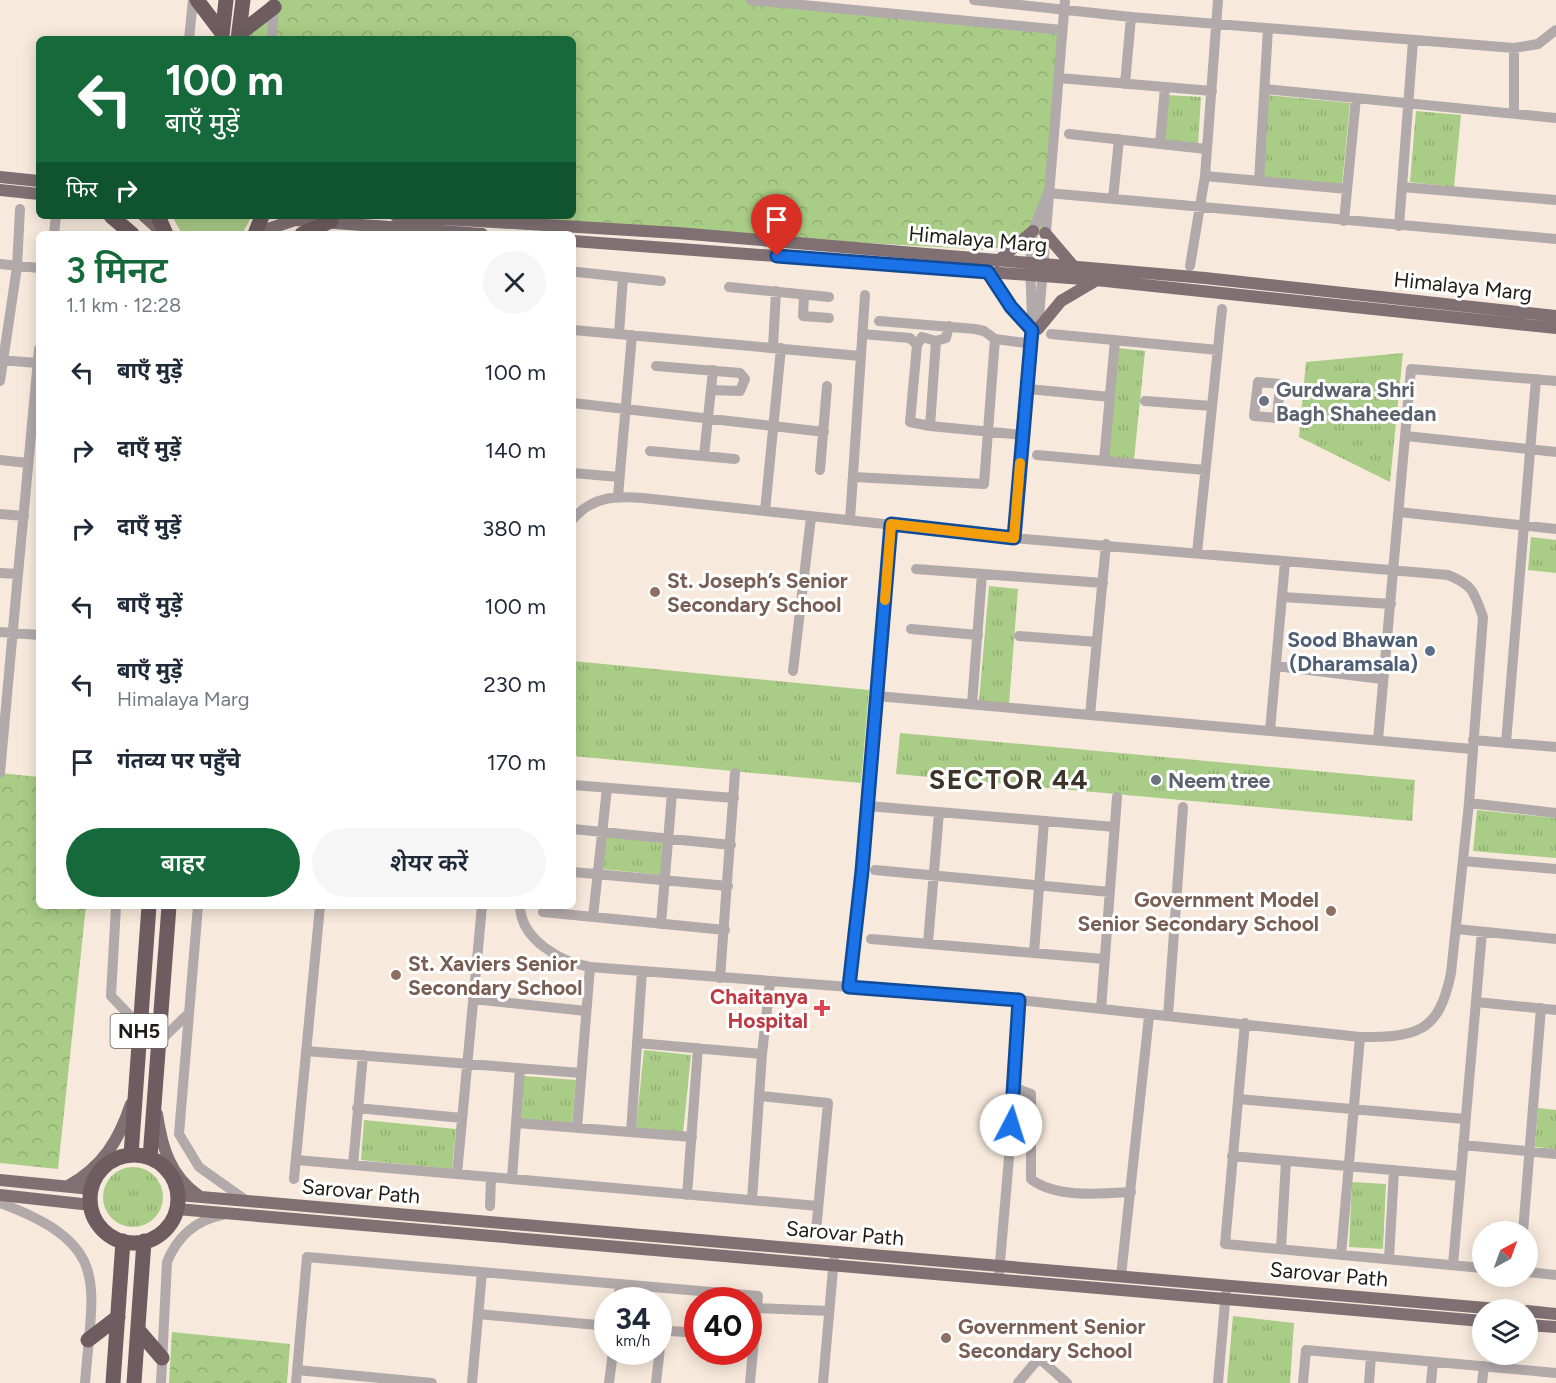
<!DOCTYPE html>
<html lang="hi">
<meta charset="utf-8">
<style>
:root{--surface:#fff;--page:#f6f6f7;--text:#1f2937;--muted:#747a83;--accent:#15693b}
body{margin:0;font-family:Figtree,"Noto Sans Devanagari",sans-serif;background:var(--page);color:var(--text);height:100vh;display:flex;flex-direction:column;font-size:22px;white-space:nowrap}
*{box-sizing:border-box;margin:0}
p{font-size:20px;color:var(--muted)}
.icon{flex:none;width:33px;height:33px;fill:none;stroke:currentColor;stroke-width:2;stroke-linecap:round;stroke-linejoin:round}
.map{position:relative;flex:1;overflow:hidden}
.side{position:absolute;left:36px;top:231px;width:540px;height:678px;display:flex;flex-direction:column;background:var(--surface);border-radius:9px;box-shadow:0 3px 15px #0003}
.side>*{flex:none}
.top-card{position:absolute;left:36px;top:36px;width:540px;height:183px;border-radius:9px;box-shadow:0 3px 15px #0003;background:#15693b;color:#fff;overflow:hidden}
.needle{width:39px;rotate:41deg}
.controls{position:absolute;left:1472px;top:1221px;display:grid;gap:12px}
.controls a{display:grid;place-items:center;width:66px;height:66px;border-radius:50%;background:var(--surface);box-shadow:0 3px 15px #0003;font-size:30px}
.speed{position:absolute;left:594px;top:1287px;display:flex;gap:12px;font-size:30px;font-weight:700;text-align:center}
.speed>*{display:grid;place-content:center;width:78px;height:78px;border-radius:50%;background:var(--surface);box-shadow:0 3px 15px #0003;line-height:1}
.speed small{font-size:15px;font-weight:400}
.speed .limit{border:9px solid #d22;background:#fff;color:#111}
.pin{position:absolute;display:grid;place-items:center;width:51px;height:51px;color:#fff;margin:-62px -26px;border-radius:50% 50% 50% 0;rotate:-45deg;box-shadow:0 0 6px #0007}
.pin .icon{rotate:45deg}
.me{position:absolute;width:66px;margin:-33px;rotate:5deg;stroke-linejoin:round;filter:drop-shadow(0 0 4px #0008)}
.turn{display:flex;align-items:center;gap:21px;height:126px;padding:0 30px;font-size:27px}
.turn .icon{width:78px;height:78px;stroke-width:2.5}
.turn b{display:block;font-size:42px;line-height:51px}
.then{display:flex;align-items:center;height:57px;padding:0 30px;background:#0003;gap:12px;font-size:22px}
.round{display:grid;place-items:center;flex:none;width:63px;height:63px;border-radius:32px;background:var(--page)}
.summary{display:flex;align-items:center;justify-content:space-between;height:102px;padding:0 30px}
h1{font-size:36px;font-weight:600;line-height:45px;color:var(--accent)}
.cta{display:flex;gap:12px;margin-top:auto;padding:12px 30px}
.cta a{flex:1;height:69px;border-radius:36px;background:var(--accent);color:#fff;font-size:24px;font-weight:600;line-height:69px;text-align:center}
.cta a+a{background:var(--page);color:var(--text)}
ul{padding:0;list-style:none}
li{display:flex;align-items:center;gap:18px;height:78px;padding:0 30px}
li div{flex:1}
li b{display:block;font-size:22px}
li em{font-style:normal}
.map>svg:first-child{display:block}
.green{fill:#a9cc86}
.forest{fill:url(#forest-crowns)}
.park{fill:url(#park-tufts)}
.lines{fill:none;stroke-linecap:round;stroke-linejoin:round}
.minor{stroke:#b2a9aa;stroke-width:10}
.major{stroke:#807074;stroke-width:12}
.highway{stroke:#6e5c60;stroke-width:15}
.route-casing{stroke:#114b97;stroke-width:15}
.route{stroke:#1a73e8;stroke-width:10}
.slow{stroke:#f59e0b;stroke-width:10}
.worship-dot{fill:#6b7280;stroke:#fff;stroke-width:2}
.education-dot{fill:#8d6e63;stroke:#fff;stroke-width:2}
.service-dot{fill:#5c6f8a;stroke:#fff;stroke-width:2}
.health-dot{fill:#e0444e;stroke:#fff;stroke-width:2}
.labels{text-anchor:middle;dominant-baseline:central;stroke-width:6;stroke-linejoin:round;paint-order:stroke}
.shield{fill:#fff;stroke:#635f5c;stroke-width:1.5}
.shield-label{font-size:20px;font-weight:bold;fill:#201b16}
.street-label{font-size:21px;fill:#201b16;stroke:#fff}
.worship-label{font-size:21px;font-weight:bold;fill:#5b616d;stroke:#fff;text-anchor:start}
.education-label{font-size:21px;font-weight:bold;fill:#785e54;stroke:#fff;text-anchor:start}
.service-label{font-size:21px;font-weight:bold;fill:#4e5e75;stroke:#fff;text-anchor:end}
.health-label{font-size:21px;font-weight:bold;fill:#be3a42;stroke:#fff;text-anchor:end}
.district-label{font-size:27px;font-weight:bold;letter-spacing:1.5px;fill:#3d3328;stroke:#fff}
</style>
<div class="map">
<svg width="1556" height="1383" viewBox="0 0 1556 1383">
<defs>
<pattern id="forest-crowns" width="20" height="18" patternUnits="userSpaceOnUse" patternTransform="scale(1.5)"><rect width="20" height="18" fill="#a9cc86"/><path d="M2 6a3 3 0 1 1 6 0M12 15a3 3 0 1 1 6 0" fill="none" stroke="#91af73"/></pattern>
<pattern id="park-tufts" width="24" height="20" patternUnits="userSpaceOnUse" patternTransform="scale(1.5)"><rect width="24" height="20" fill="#a9cc86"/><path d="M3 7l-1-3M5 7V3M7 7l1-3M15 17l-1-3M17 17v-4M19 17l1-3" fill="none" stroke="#91af73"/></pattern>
</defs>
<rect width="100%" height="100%" fill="#f7eadc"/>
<path class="green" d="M172 216H252L242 234H182Z"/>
<path class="forest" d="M269 0H751L1062 30 1043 233 990 250 396 216H573V39H240Z
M0 773 39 777V906H86L58 1169 0 1163Z
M172 1332 290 1344 287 1383H169Z"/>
<path class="park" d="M1167 95 1201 97 1198 145 1164 143Z
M1268 95 1350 103 1342 185 1261 177Z
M1416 111 1461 115 1454 187 1410 182Z
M1118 348 1145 351 1134 460 1107 457Z
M1403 353 1390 482 1299 437 1306 362Z
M1531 537 1556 540V573L1528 570Z
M989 586 1018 589 1009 704 979 701Z
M573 661 869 690 861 783 573 756Z
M900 733 1415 780 1412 821 896 774Z
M1477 810 1556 818V858L1473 851Z
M605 836 664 843 661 875 602 869Z
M644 1050 691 1055 683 1133 636 1128Z
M524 1076 576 1080 572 1123 521 1119Z
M1538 1108 1556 1110V1149L1535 1147Z
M364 1120 456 1129 452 1169 361 1160Z
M103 1197a30 30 0 1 1 60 0a30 30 0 1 1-60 0Z
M1352 1182 1386 1184 1383 1249 1349 1247Z
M1233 1316 1294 1323 1290 1383H1227Z"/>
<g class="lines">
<path class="minor" d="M751 0 1062 30
M974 0 1131 17 1514 48 1538 44 1556 30
M189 39 193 0
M272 39 274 3
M1059 78 1212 91
M1125 84 1131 17
M1265 89 1556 118
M1514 114V48
M1069 134 1206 149
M1160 144 1165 88
M1205 176 1347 189
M1259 181 1268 28
M1402 187 1556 200
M1048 193 1556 239
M1113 199 1119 139
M1344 221 1356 98
M1399 226 1413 41
M54 234 56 216
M0 264 39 268
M1190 266 1205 176 1218 0
M577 272 661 281
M729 287 829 297
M804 295 803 316 829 318
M879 321 975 329 984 331 995 339
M1038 329 1065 0
M573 330 860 356
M619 334 623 277
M862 334 910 338 917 345 922 337 936 341 930 426 910 422 917 345
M1051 334 1218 350
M936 341 946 338 949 326
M773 347 776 291
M0 360 37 363
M656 366 740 373 745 379 740 391 711 390
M0 381 17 267 20 209
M1258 382 1280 384 1277 418 1254 416Z
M1029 389 1110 397
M1145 401 1212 406
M573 403 824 432
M930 426 1023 435
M1406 436 1556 452
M650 451 735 459
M1037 455 1205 470
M704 456 713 370
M0 460 28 463
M1104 461 1115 340
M820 470 827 386
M573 473 619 477
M854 477 984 484 995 339 1033 344
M618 496 632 335
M765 511 781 348
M1399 512 1556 529
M0 514 24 516
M850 520 865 295
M1014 538 1033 344 1030 263 1033 231 1048 193
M1197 553 1222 309
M916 569 1103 583
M0 573 18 574 0 773
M18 574 39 349
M1283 597 1391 604
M911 629 978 635
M0 632 39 635
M1019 636 1097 642
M1276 666 1382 679
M793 671 811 517
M877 696 1472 749
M972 704 982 574
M1090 715 1106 544
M1270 731 1285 562
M1378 740 1411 369 1556 381
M1473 740 1556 747
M1506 743 1536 379
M573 785 734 798
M1469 803 1556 813
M868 806 1115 827
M573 829 731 845
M1463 861 1556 869
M875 870 1110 892
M573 872 728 886
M116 906 111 996 139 1025
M198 906 179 1134 199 1167 247 1201
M520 906C521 940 561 962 590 967L1019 1000 1360 1037C1417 1037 1439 1033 1451 973L1469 803 1483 617C1474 592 1473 585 1448 575L1014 538 643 498C615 496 593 496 573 519
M543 912 725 930
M593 917 607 788
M661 924 672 793
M1456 929 1556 939
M871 939 1104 959
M928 943 939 812
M1034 953 1044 821
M720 978 735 773
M849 987 868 806 891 523
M473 999 586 1011
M1476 1002 1556 1010
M1101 1009 1117 797
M1168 1016 1183 807
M1245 1023 1225 1244 1482 1268
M159 1042 188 1014
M637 1043 762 1054
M306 1051 581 1073
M1015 1088 1031 1094V1179C1055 1198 1100 1194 1131 1192
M761 1096 828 1103 816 1231
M1238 1099 1465 1119
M357 1108 462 1118
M517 1123 692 1137
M577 1128 590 967
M631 1132 642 971
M1463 1145 1556 1154
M1232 1156 1460 1176
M297 1160 818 1206
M353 1165 363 1055
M457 1174 482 906
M294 1179 320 906
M512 1179 520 1068
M687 1195 698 1048
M752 1200 762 1054 770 982
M0 1203C112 1245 93 1280 85 1383
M490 1206 491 1177
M1523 1232 1541 1008
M1281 1249 1286 1161
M1341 1255 1360 1037
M1389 1259 1394 1170
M1453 1265 1482 932
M1527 1272 1556 1275
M999 1274 1015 1088 1019 1000
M1121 1276 1149 1016
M618 1300 620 1284
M757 1308 829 1311
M478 1314 608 1326
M658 1330 698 1333
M297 1370 432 1383
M161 1383 167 1262C177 1237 196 1220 222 1215
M296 1383 307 1257 758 1296 750 1383
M472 1383 482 1272
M609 1383 613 1352
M656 1383 662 1330
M823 1383 834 1258
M1018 1383 1039 1358 1067 1383
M1218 1383 1226 1291
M1303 1383 1306 1350 1556 1373
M1369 1383 1371 1356
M1431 1383 1433 1362
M1482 1383 1484 1366"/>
<path class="major" d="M0 177 39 181
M0 190 39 194
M144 216 163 233
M396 216 678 233 1043 264 1205 278 1556 316
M256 233 295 220 482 234
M1045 233 1074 267
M573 241 1096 280 1556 328
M998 261 1033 231
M988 272 1011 307 1032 330
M1038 329 1061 301 1095 281
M157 1114C162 1148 170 1176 199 1196
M0 1180 91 1189
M68 1186C103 1167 119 1140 131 1104
M0 1195 91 1205
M178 1195 1509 1310
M177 1209 1482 1321
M1527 1311 1556 1314
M1527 1325 1556 1327"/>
<path class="highway" d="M197 0 222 33
M239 34 274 7
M222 36 226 0
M238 39 243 0
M111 216 132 234
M158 216 166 234
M255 234 262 216
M302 234 331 221
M131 1155 149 906
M90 1199a44 44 0 1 1 88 0a44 44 0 1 1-88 0Z
M150 1158 169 906
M138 1330 162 1358
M88 1340 118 1317
M113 1383 123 1241
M134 1383 144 1241"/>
</g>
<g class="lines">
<defs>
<path id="route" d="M777 256 988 272 1011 307 1032 330 1014 538 891 524 862 871 849 987 1019 1000 1011 1125"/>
</defs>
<use href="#route" class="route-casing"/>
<use href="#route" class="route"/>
<path class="slow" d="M885 600 891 524 1014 538 1020 463"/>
</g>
<g class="worship-dot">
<circle cx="1264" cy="401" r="6"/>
<circle cx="1156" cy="780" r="6"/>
</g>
<g class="education-dot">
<circle cx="655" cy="592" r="6"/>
<circle cx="1331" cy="911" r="6"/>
<circle cx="396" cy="975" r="6"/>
<circle cx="946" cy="1338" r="6"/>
</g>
<circle class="service-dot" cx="1430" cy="651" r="6"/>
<path class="health-dot" d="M819 999h6v6h6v6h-6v6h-6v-6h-6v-6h6z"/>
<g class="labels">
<rect class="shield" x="110.5" y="1014" width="57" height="34" rx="4.5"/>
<g class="shield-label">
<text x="139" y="1031">NH5</text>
</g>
<g class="street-label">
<text transform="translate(978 239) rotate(5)">Himalaya Marg</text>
<text transform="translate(1463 286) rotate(6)">Himalaya Marg</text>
<text transform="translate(361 1191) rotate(5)">Sarovar Path</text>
<text transform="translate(845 1233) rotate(5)">Sarovar Path</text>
<text transform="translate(1329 1274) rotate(5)">Sarovar Path</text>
</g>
<g class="worship-label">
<text x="1276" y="389">Gurdwara Shri<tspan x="1276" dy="24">Bagh Shaheedan</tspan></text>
<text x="1168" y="780">Neem tree</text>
</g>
<g class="education-label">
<text x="667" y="580">St. Joseph’s Senior<tspan x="667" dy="24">Secondary School</tspan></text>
<text x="1319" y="899" text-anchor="end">Government Model<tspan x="1319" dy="24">Senior Secondary School</tspan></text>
<text x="408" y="963">St. Xaviers Senior<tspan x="408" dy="24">Secondary School</tspan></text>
<text x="958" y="1326">Government Senior<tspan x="958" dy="24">Secondary School</tspan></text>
</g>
<g class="service-label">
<text x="1418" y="639">Sood Bhawan<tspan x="1418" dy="24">(Dharamsala)</tspan></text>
</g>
<g class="health-label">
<text x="808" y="996">Chaitanya<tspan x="808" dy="24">Hospital</tspan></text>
</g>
<g class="district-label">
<text x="1009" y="779">SECTOR 44</text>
</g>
</g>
</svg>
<div class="controls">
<a><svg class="needle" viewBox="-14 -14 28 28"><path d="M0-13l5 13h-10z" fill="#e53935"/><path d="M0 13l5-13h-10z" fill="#747a83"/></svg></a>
<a><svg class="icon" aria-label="layers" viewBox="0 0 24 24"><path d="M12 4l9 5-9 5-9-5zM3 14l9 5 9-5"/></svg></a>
</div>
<div class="speed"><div>34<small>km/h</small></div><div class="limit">40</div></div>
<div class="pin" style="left:777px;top:256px;background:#d93025"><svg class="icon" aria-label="arrive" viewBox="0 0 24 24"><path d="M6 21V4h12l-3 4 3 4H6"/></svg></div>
<svg class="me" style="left:1011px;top:1125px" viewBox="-20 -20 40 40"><circle r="19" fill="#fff"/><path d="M0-13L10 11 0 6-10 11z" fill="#1a73e8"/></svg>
<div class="top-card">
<div class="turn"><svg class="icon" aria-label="left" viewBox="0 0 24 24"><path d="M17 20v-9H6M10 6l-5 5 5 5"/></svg><div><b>100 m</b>बाएँ मुड़ें</div></div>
<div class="then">फिर<svg class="icon" aria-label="right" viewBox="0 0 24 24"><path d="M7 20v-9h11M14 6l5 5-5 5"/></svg></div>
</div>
<section class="side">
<div class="summary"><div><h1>3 मिनट</h1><p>1.1 km · 12:28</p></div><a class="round"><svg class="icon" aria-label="close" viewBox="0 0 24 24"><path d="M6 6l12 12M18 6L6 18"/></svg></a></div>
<ul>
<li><svg class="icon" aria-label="left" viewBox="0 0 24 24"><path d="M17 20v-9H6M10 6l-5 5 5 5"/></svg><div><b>बाएँ मुड़ें</b></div><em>100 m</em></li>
<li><svg class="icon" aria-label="right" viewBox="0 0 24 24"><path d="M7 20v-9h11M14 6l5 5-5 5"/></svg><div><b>दाएँ मुड़ें</b></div><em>140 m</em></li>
<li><svg class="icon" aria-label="right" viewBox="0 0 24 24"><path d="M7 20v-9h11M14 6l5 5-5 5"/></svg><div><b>दाएँ मुड़ें</b></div><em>380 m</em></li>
<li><svg class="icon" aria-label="left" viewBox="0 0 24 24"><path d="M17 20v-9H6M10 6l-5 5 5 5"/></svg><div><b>बाएँ मुड़ें</b></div><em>100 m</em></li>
<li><svg class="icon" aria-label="left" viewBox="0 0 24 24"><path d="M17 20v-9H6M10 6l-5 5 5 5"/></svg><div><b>बाएँ मुड़ें</b><p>Himalaya Marg</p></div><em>230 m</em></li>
<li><svg class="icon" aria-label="arrive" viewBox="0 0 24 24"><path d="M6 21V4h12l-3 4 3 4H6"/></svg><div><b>गंतव्य पर पहुँचे</b></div><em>170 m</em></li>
</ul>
<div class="cta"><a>बाहर</a><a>शेयर करें</a></div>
</section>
</div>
